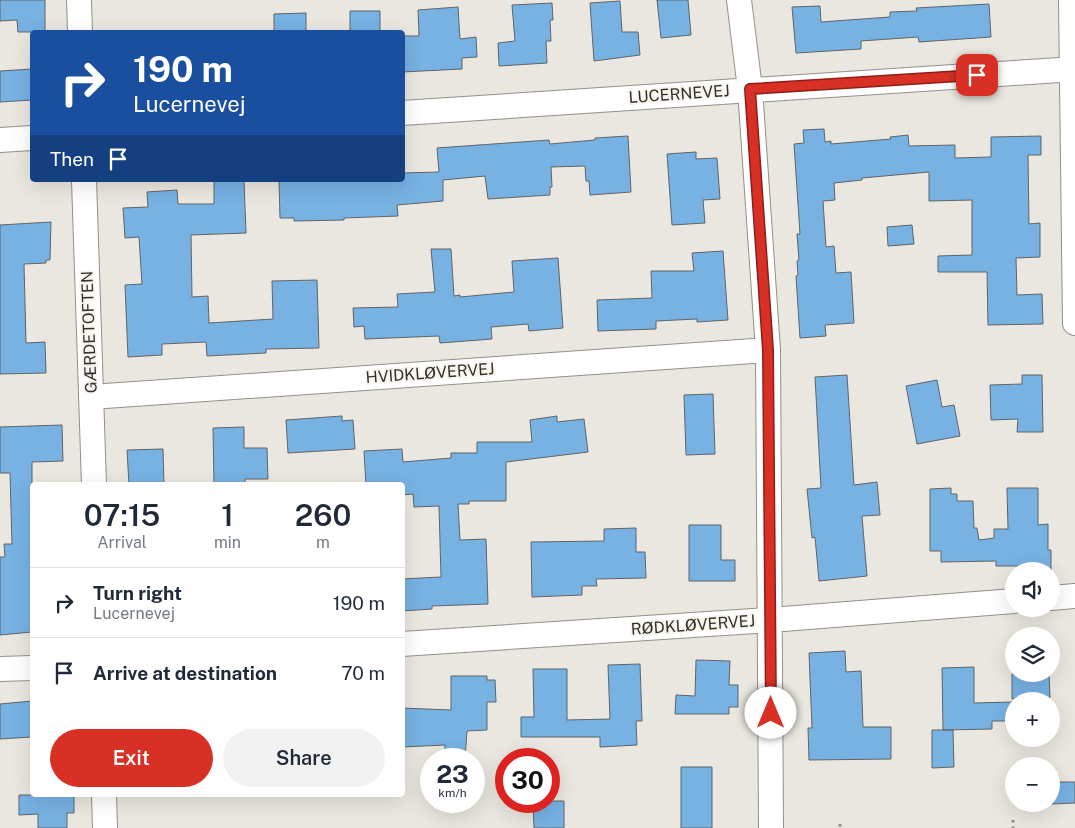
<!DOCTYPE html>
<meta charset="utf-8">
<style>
:root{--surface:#fff;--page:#f2f2f3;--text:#1f2937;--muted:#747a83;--line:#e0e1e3;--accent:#d93025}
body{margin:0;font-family:"Public Sans",sans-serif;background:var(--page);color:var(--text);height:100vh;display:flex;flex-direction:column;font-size:19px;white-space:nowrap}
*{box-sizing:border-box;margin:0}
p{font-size:16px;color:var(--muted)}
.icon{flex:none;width:28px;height:28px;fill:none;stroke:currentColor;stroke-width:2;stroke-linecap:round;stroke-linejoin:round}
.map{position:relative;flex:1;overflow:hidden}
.sheet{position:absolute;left:30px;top:482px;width:375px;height:315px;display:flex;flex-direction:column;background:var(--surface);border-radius:5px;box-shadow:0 5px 20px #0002}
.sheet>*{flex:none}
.hud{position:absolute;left:30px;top:30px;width:375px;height:152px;border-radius:5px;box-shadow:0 5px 20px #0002;background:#1a4fa0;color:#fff;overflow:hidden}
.controls{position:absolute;left:1005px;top:562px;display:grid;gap:10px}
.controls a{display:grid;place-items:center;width:55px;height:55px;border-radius:50%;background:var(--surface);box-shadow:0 5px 20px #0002;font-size:25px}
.speed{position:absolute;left:420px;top:748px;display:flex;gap:10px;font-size:25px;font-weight:700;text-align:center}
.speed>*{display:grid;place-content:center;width:65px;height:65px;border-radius:50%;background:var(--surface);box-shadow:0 5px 20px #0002;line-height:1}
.speed small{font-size:12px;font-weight:400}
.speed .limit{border:8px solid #d22;background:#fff;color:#111}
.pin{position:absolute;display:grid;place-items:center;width:42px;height:42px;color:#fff;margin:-21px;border-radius:10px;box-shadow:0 2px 8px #0006}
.me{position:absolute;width:55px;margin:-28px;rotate:0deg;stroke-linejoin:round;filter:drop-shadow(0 0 4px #0008)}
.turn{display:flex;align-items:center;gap:18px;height:105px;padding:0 20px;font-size:22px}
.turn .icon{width:65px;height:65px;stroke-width:2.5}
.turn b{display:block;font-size:35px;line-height:42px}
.then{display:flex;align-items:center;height:48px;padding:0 20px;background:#0003;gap:10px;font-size:19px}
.eta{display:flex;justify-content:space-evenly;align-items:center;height:85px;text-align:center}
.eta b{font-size:30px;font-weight:600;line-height:35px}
.action{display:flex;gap:10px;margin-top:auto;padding:10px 20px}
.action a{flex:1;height:58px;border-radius:30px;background:var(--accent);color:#fff;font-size:20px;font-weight:600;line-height:58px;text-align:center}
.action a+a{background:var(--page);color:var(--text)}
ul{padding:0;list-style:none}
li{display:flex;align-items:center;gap:15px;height:70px;padding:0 20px;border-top:1px solid var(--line)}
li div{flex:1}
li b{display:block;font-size:19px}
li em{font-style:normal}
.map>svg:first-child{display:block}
.building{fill:#77b2e3;stroke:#5f6469}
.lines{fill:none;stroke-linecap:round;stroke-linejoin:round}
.minor-casing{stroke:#93908a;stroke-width:26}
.path{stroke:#908e89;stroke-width:3;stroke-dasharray:2.5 4;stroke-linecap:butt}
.minor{stroke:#fff;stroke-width:24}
.route-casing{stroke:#8d1f18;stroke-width:12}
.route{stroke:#d93025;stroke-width:9}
.labels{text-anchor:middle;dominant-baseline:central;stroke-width:4;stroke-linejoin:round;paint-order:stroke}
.street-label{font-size:16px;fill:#31302d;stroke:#f8f5ee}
</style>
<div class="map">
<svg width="1075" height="828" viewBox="0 0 1075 828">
<rect width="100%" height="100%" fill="#eae7e0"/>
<path class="building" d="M0 0H45V32H18L17 20 0 21Z
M657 0H688L691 35 661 38Z
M620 1 622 32H638L640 55 594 61 590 3Z
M552 3 553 20H550L551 41H546L547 63 499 66 498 43 515 41 512 5Z
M989 4 991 37 919 42 918 37 861 41V49L796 53 792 7 820 6 821 22 890 17V12L917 11 916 8Z
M458 7 460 39 476 37 477 57 462 58V69L402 72V36H419L418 10Z
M350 11H380V32H350Z
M306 13V32H274V14Z
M32 69V100L0 102V71Z
M824 129 825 142 831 141V144L891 139 890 137 908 135 909 146 955 145V158L991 157V137L1041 136V155H1028L1029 224 1040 223V257L1016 258 1017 295 1042 294 1043 324 988 325 987 272H938V256L972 255V200L929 201V172L862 178V180L834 183 835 200 823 201 826 247 834 246 836 273 851 272 854 323 825 325 826 336 800 338 796 276 798 275 797 261 799 260 797 234H800L794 144 804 143 803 130Z
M628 136 631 192 590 195 589 181H586L585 166 551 167 552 187H550V195L488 199 485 176 443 180V201L397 205 398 216 344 218V220L294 221V218H280L279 180H402V173L439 172 437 148 549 140 550 144 595 140V138Z
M696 152V159L717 158 720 199 703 200 705 223 672 225 667 154Z
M214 180H244L246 233 191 235 192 297 208 296 209 323 273 319 272 281 317 280 319 348 266 349V353L207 356 206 342 162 344V355L128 357 125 285 142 284 139 237 125 238 123 208 148 207 147 192 177 190 178 204H214Z
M51 222 50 260H46V263L24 264 26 343 45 342 46 373 0 374V225Z
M912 225 914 244 888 246 887 227Z
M431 249H451L454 296 460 295V297L514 292 512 261 558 258 563 328 529 331 528 324 491 327 492 339 440 343 439 336 365 339 364 326 354 327 353 308 398 307 397 294 435 292Z
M723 251 728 320 697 322V319L656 321V329L598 331 597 300 652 298 651 271H694L692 253Z
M847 375 854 485 877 482 880 515 862 516 867 576 819 581 815 537 812 538 807 489 821 488 815 377Z
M1022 375H1042L1043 432H1017L1018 419 991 420 990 385 1022 384Z
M937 380 942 407 954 405 960 436 917 444 906 386Z
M713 394 715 454 686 455 684 395Z
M342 416V421L353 420 355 449 288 453 286 420Z
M557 416V422L584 419 588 452 506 462V501H469V504H458L460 540 486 539 488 604 432 606V609L402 611V579L441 577 439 506 414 507 413 494 402 495V485H366L364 451 402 449 403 462 451 458V453H477V442H532L530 420Z
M62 425 63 461 32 462V632L0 635V557H5L4 544H12L10 473H0V427Z
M244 427V448H267L268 479H245V484L214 485 213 428Z
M163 449 164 485H129L127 450Z
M951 488V494H957V501H973L974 528H977L979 540 994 538V529H1008L1007 488H1038V525L1048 524V550H1051V570L1028 571V566H996V561L941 562V551H930V489Z
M689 525H721V560H735V581H689Z
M636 528V552H645L646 578 596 579 597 586H582V595L532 597 531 542 604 541V529Z
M845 651 846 672 861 671 863 727H891V759L809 760 808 728H812L809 653Z
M696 660 730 661 729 685H738V707H729V714H675L676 695 695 696Z
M640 664 642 721H636L637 745 600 747V737H521V717H534L533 669H567V720L610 719 608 665Z
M974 667V703L1014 702V721H992V729L943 730 942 668Z
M1012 674H1049L1050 698 1012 699Z
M451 676H487V680H495L496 702H487V730L467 731 465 759H445V745L402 747V708L451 710Z
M32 701V737L0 739V704Z
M932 730H953L954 767 932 768Z
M681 767H712V828H681Z
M1051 782H1075V803L1051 804Z
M19 795H74V813H67V828H38V814L19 815Z
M533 801H564V828H534Z"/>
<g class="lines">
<defs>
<path id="minor" d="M79 0 80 32
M739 0 750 89 768 350 771 828
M1071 0 1075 323
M402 113 1075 69
M0 140 32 138
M84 180 94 485
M91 397 768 350
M1051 598 1075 596
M402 644 770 620 1014 601
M0 669 32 668
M104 795 105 828"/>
</defs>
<use href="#minor" class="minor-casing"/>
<path class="path" d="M1013 820V828
M840 824V828"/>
<use href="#minor" class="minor"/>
</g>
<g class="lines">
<defs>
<path id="route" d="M771 713 768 350 750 89 977 75"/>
</defs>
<use href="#route" class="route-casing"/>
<use href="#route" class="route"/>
</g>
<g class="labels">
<g class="street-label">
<text transform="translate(679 94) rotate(-4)">LUCERNEVEJ</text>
<text transform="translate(89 332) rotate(-92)">GÆRDETOFTEN</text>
<text transform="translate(430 373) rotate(-4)">HVIDKLØVERVEJ</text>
<text transform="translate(693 625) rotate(-4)">RØDKLØVERVEJ</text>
</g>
</g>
</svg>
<div class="controls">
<a><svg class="icon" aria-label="sound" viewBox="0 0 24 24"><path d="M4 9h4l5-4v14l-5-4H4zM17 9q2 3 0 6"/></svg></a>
<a><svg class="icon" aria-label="layers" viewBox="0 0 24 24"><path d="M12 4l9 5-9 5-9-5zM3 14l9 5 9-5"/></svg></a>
<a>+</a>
<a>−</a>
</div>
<div class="speed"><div>23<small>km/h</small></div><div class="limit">30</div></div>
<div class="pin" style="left:977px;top:75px;background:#d93025"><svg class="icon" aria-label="arrive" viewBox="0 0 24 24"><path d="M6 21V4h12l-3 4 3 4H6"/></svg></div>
<svg class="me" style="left:771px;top:713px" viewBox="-20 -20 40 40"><circle r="19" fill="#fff"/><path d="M0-13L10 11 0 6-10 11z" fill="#d93025"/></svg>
<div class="hud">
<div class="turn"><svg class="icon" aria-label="right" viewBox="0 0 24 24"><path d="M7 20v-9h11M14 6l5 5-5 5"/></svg><div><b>190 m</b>Lucernevej</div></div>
<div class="then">Then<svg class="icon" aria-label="arrive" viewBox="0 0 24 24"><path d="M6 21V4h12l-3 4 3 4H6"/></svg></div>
</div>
<section class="sheet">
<div class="eta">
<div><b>07:15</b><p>Arrival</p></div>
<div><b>1</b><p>min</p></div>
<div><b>260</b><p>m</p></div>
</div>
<ul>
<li><svg class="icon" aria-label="right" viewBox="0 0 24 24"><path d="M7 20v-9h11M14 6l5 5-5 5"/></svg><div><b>Turn right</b><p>Lucernevej</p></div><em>190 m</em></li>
<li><svg class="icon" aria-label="arrive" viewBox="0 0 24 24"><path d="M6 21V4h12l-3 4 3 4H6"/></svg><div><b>Arrive at destination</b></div><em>70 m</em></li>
</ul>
<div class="action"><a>Exit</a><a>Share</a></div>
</section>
</div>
